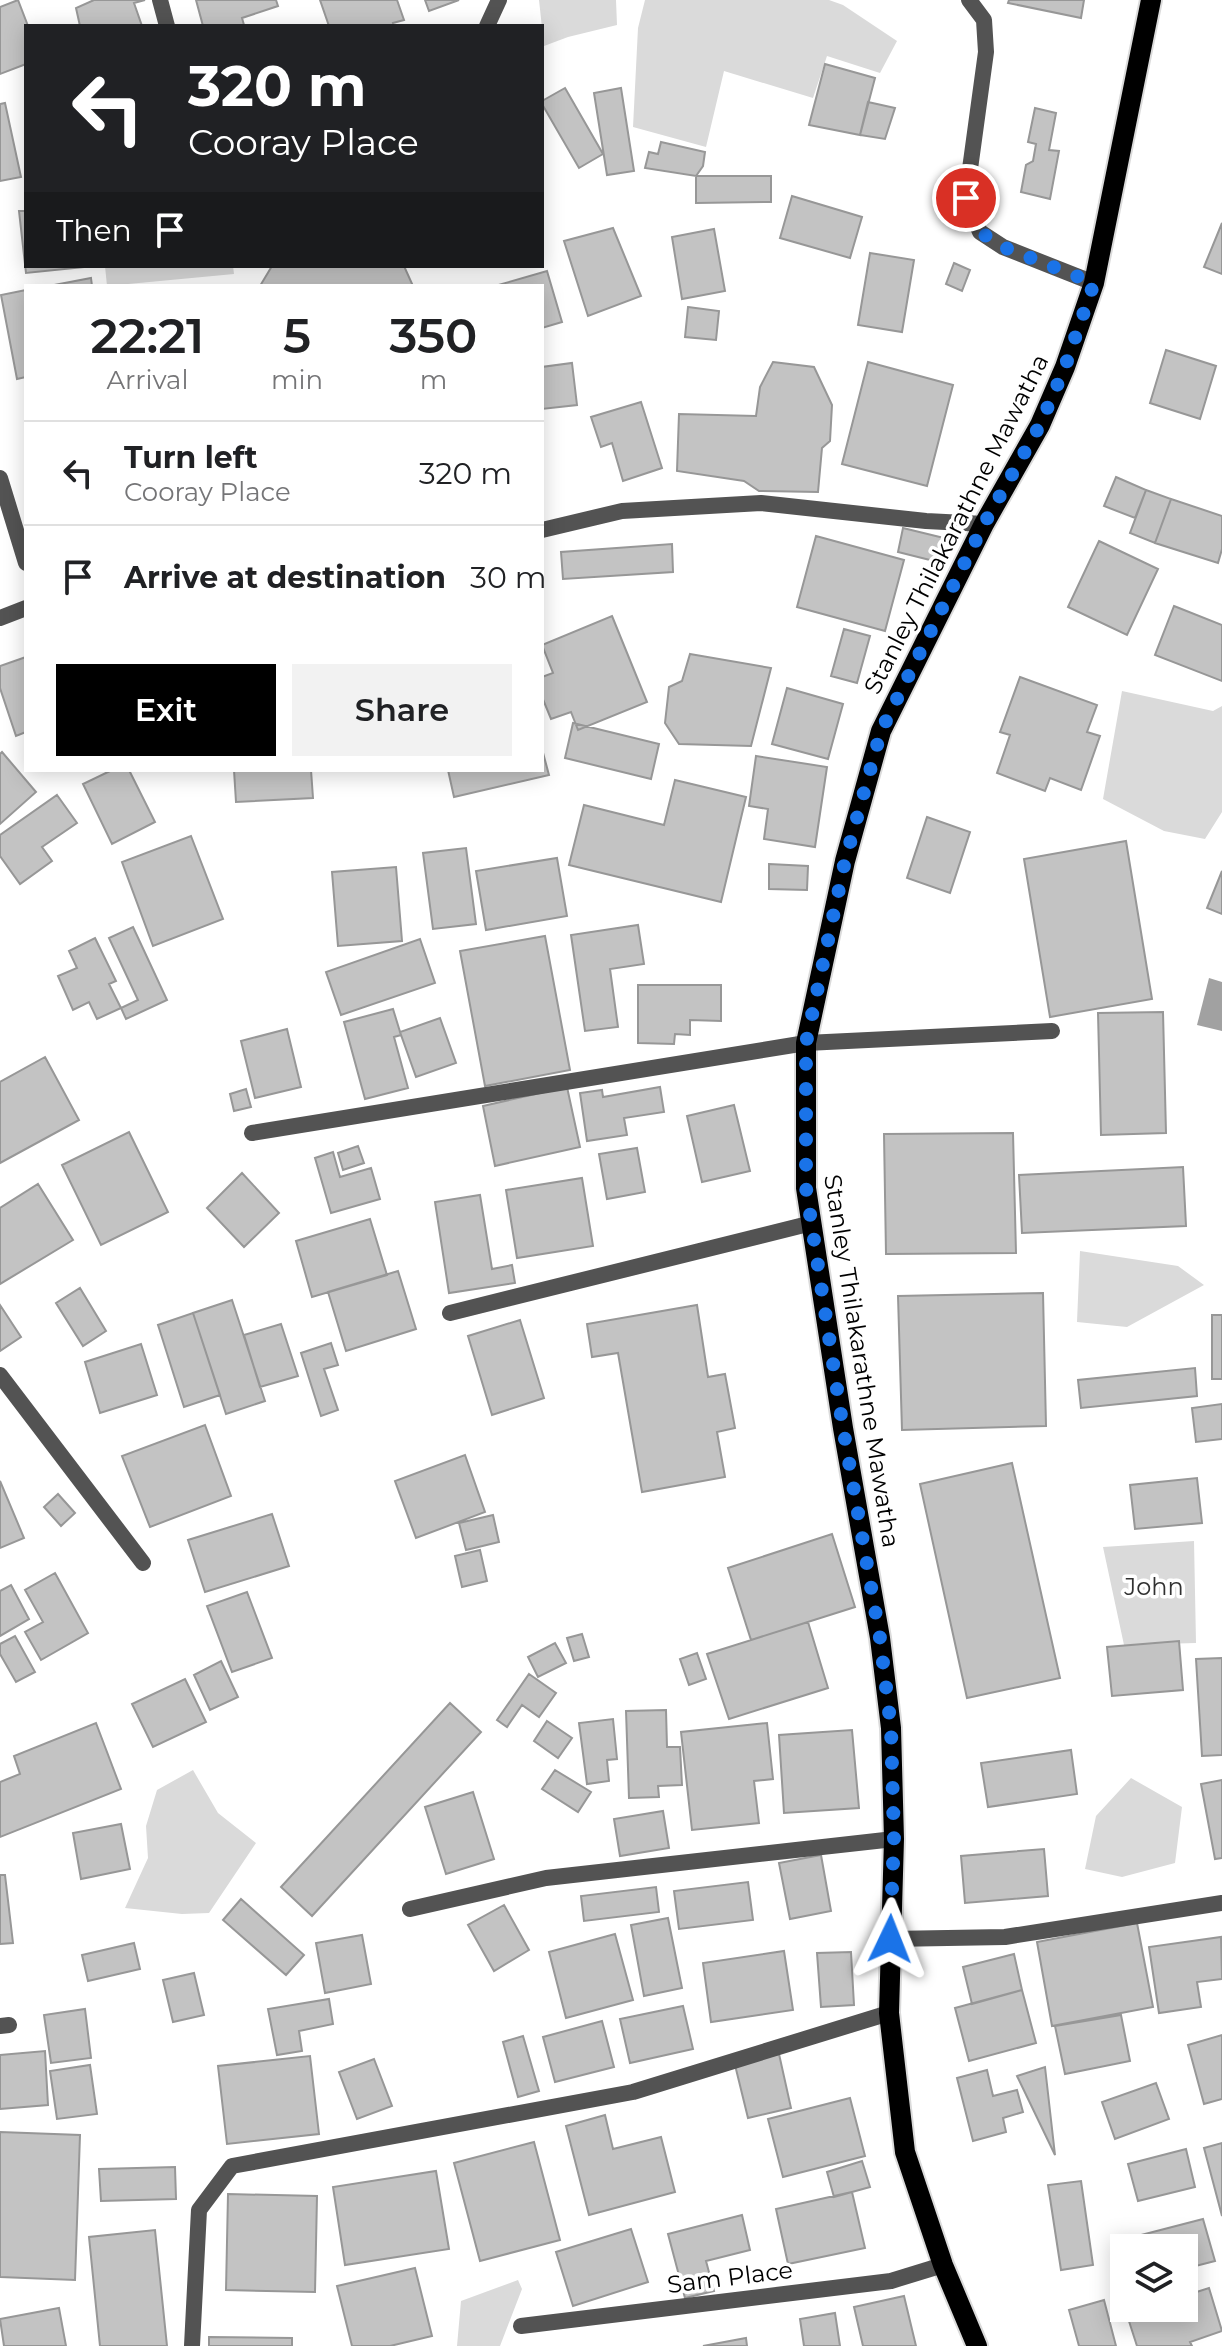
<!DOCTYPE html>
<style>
:root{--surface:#fff;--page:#f2f2f2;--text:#202124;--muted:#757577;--line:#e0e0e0;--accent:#000}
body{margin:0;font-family:Montserrat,sans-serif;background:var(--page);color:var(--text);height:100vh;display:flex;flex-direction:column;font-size:30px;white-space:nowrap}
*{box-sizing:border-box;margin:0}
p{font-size:26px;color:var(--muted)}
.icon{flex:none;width:44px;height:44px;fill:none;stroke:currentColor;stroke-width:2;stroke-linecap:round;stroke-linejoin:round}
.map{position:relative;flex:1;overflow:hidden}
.drawer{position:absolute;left:24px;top:284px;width:520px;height:488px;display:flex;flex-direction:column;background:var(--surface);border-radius:0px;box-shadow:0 4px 20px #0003}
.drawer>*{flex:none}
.banner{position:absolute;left:24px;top:24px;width:520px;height:244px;border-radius:0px;box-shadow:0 4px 20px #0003;background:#202124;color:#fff;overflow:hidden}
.tools{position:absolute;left:1110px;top:2234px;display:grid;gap:16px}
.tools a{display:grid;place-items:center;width:88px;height:88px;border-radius:0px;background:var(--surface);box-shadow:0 4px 20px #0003;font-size:40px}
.pin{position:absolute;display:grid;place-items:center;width:68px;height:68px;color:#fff;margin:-34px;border:4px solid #fff;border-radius:50%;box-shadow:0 2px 8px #0007}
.me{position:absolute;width:88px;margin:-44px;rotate:2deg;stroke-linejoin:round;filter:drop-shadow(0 0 6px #0008)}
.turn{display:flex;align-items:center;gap:28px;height:168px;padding:0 32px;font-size:36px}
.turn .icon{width:104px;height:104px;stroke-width:2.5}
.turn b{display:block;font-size:56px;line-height:68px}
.then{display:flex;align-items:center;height:76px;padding:0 32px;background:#0003;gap:16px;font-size:30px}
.eta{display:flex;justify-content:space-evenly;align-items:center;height:136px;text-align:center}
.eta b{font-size:48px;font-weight:600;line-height:56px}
.primary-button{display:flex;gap:16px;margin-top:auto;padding:16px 32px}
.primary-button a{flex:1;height:92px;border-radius:0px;background:var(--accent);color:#fff;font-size:32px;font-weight:600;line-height:92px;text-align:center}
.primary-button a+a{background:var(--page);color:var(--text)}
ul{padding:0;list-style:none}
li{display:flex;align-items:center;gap:24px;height:104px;padding:0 32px;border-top:2px solid var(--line)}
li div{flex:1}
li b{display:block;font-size:30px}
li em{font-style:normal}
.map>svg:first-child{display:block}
.green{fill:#dadada}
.water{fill:#a1a1a1}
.building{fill:#c3c3c3;stroke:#979797;stroke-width:2}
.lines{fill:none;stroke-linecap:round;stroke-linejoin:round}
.primary-casing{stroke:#dbdbdb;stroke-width:24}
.lane{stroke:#535353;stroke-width:16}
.street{stroke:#535353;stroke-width:16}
.primary{stroke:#000;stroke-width:20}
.route{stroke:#1a73e8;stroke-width:14;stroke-dasharray:0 25.2}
.labels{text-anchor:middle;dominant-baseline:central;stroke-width:7;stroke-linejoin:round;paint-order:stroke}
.street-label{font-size:24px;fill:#000;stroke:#fff}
.park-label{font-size:24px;fill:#313131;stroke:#fff}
</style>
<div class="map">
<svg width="1222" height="2346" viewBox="0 0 1222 2346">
<rect width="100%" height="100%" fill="#fff"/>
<path class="green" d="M539 0H616L617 25 568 37 544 46Z
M645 0H829L843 5 897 41 880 73 827 56 813 98 724 71 706 147 633 127 638 28Z
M105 266H233L234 274 107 286Z
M1122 691 1213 711 1222 706V812L1205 839 1164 831 1103 799Z
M1080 1251 1178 1266 1204 1285 1127 1327 1077 1322Z
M1194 1541 1196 1643 1124 1645 1103 1547Z
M193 1770 218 1813 256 1843 209 1913 182 1914 125 1908 148 1858 146 1826 157 1790Z
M1131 1778 1182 1807 1175 1863 1122 1877 1085 1869 1096 1816Z
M518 2280 522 2289 500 2346H457L461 2301Z"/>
<path class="water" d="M1209 978 1222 982V1031L1197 1025Z"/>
<path class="building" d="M18 0 28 26H26V64L0 74V7Z
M94 0H145L134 3 142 26H80L76 8Z
M196 0H276L278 6 242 18 244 25 203 26Z
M320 0H397L404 20 393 23 394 26H329Z
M425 0H459L429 11Z
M1009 0H1084L1081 18 1008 3Z
M825 64 875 78 860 135 809 125Z
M565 88 603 154 579 168 542 104V101Z
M621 88 634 171 607 175 594 93Z
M868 102 895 108 885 139 860 135Z
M5 103 21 177 0 181V104Z
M1035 108 1056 113 1049 150 1059 151 1050 199 1021 192 1026 165 1033 161 1036 144 1028 142Z
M661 142 705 152 703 166 696 176 645 168 649 152 658 154Z
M696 176H771V202L696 203Z
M792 196 862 217 850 258 780 238Z
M19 211H26V266H94L26 273Z
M1222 223V274L1204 267Z
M613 228 641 296 588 316 564 241Z
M714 229 725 291 682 299 672 237Z
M870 253 914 260 902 332 858 325Z
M954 263 970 270 962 291 946 284Z
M272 266H404L413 286H260Z
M547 271 562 322 542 328V286H495Z
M91 278 92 286H49Z
M26 290V377L17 379 1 295Z
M688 307 719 311 716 340 685 337Z
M1166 350 1216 366 1200 419 1150 403Z
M773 362 814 367 832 405 830 441 822 448 818 492 759 491 744 481 677 471 679 414 756 416 760 387Z
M868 362 953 385 927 486 842 464Z
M572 363 577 405 542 409V367Z
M641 402 662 468 623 481 612 443 601 447 591 417Z
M1116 477 1146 490 1135 518 1104 506Z
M1146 490 1171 499 1155 543 1130 533Z
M1171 499 1222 516V549L1218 563 1155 543Z
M903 528 944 538 938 562 898 552Z
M816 536 904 560 885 631 797 607Z
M1099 541 1158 569 1127 635 1068 607Z
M672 544 673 572 563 579 561 552Z
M1174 606 1222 625V681L1155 655Z
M612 616 647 702 578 730 571 712 551 719 542 697V677L553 673 542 645Z
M844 629 870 636 857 683 831 676Z
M690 654 771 668 751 746 679 744 665 723 669 687 682 681Z
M26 657V732L16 736 0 688V666Z
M1020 677 1097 705 1087 732 1100 736 1081 790 1050 778 1045 791 997 773 1010 735 1000 732Z
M787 688 843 704 828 759 772 744Z
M573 723 659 744 651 779 565 758Z
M542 749 549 775 454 797 448 770H542Z
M2 752 36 792 0 824V754Z
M756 756 827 767 815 847 764 839 768 809 749 806Z
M112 770H129L155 822 112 844 83 784Z
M234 770H311L313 798 236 802Z
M675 780 746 797 721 902 569 865 584 805 664 825Z
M57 795 77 823 42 847 52 861 20 884 0 856V835Z
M927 817 970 832 950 893 907 878Z
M191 836 223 919 153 946 122 862Z
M1126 841 1152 999 1050 1017 1024 859Z
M466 848 476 924 433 929 423 853Z
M557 858 567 916 486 930 476 871Z
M769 864 808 866 807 890 769 889Z
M396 867 402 941 338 946 332 872Z
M1222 871V914L1207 908Z
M638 925 644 964 610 969 618 1027 585 1031 571 935Z
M133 927 167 1000 126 1019 121 1008 138 1000 109 938Z
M545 936 570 1070 485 1086 460 951Z
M95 938 116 981 109 984 121 1008 97 1019 89 1002 73 1010 58 976 77 968 69 951Z
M420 939 435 983 341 1015 326 972Z
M638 985H721V1021L690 1020V1035L675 1034 674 1044 638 1043Z
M393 1009 401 1035 394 1037 408 1088 365 1099 344 1022Z
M1163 1012 1166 1133 1101 1135 1098 1013Z
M440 1018 456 1063 416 1077 400 1032Z
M287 1029 301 1087 255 1098 241 1041Z
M45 1057 79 1120 0 1163V1082Z
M567 1087 580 1147 495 1166 483 1106Z
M660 1087 664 1112 624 1118 627 1135 587 1141 580 1093 602 1090 603 1097Z
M246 1089 251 1107 234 1111 230 1094Z
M734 1105 750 1171 702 1182 687 1116Z
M129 1132 168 1212 101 1245 62 1165Z
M1013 1133 1016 1253 886 1254 884 1134Z
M358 1146 364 1163 343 1170 338 1153Z
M637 1148 645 1192 607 1199 599 1154Z
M333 1152 340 1177 371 1168 380 1199 331 1213 315 1158Z
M1183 1167 1186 1226 1022 1233 1019 1175Z
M242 1173 279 1213 244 1247 207 1208Z
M582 1178 593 1246 517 1258 506 1190Z
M38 1184 73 1240 0 1284V1208Z
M480 1195 492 1269 512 1265 515 1283 449 1293 435 1202Z
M370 1219 387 1275 312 1297 296 1241Z
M398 1271 416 1329 346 1351 328 1292Z
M80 1288 106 1331 83 1346 56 1303Z
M1043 1293 1046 1426 902 1430 898 1296Z
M232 1300 265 1401 226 1414 193 1313Z
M0 1305 21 1337 0 1351Z
M697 1305 708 1377 725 1374 735 1428 717 1432 725 1477 642 1492 618 1353 592 1357 587 1324Z
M193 1313 220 1395 184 1407 158 1325Z
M1212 1315H1222V1379H1212Z
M520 1320 544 1398 492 1415 468 1336Z
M281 1324 298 1376 260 1387 244 1335Z
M331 1343 338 1365 324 1369 338 1410 321 1416 301 1353Z
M141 1344 157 1395 100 1413 85 1362Z
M1195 1368 1197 1396 1081 1408 1078 1380Z
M1222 1404V1439L1196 1442 1192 1408Z
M205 1425 231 1496 150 1527 122 1456Z
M465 1455 485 1512 416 1538 395 1481Z
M1012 1463 1060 1678 967 1698 920 1484Z
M1197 1478 1202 1523 1135 1529 1130 1485Z
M0 1481 24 1538 0 1548Z
M58 1494 75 1513 61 1526 44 1507Z
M272 1514 289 1566 205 1592 188 1540Z
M493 1515 499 1542 466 1550 459 1523Z
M832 1534 855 1607 751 1640 728 1568Z
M480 1550 487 1581 462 1587 455 1556Z
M55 1573 88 1633 41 1660 25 1632 43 1622 25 1590Z
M11 1585 29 1619 0 1636V1591Z
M247 1592 272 1658 232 1672 207 1606Z
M808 1622 828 1688 729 1719 707 1654Z
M582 1634 589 1657 574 1661 567 1638Z
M15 1636 35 1672 16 1682 0 1654V1644Z
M1179 1641 1183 1690 1112 1696 1107 1647Z
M555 1643 566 1663 538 1677 528 1657Z
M697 1653 706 1679 689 1685 680 1659Z
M1222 1658V1755L1202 1756 1196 1659Z
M221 1661 238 1697 210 1710 194 1675Z
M529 1674 556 1693 539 1717 522 1705 507 1727 497 1720Z
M185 1679 206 1722 153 1747 132 1704Z
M450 1703 481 1732 312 1916 281 1887Z
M666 1710 667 1747H680L682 1785 658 1786 659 1797 629 1798 626 1711Z
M613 1719 617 1759 607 1760 609 1781 587 1784 579 1723Z
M547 1721 572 1738 558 1758 534 1741Z
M96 1723 121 1789 0 1837V1782L20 1774 14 1756Z
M767 1723 773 1779 754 1781 759 1823 692 1830 681 1732Z
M852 1730 859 1808 784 1813 779 1735Z
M1071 1750 1077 1794 988 1807 981 1763Z
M555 1770 591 1792 578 1812 542 1789Z
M1222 1780V1858L1215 1859 1201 1784Z
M473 1792 494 1859 446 1874 425 1807Z
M663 1811 669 1848 620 1856 614 1819Z
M121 1824 130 1869 81 1879 73 1833Z
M1044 1849 1048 1896 965 1903 961 1856Z
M821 1855 831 1911 790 1919 779 1863Z
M0 1875H5L13 1943 0 1944Z
M748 1882 753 1920 679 1929 674 1891Z
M656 1887 659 1912 584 1921 581 1896Z
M241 1899 304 1955 286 1975 223 1920Z
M504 1905 529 1950 494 1971 468 1925Z
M668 1918 682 1988 644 1996 631 1925Z
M1137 1923 1153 2007 1052 2026 1037 1942Z
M615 1934 633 2000 566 2018 549 1952Z
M362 1935 371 1984 325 1993 316 1943Z
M1221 1937 1222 1979 1197 1982 1201 2007 1159 2013 1149 1947Z
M134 1943 140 1969 88 1981 82 1955Z
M784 1951 793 2010 711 2022 703 1963Z
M851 1952 854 2005 821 2007 817 1953Z
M1014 1954 1022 1990 972 2004 963 1967Z
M194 1973 204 2015 173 2022 163 1980Z
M1022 1990 1036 2043 969 2061 955 2008Z
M329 1999 333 2024 299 2031 302 2051 277 2055 268 2009Z
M683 2006 693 2049 630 2063 620 2019Z
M85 2009 91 2058 51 2063 44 2015Z
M1121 2015 1130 2061 1065 2074 1055 2026Z
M602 2021 614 2067 555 2082 543 2037Z
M1222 2035V2099L1204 2104 1188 2045Z
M523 2036 539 2091 518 2097 503 2042Z
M45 2051 48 2105 0 2109V2055Z
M779 2054 791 2108 748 2118 735 2065Z
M310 2056 319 2134 227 2144 218 2066Z
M374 2059 392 2106 357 2119 339 2072Z
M90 2065 97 2114 57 2119 50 2071Z
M1045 2067 1055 2155 1017 2076Z
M987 2070 993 2096 1017 2090 1023 2112 1003 2118 1006 2132 973 2141 957 2078Z
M1156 2083 1169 2119 1115 2139 1102 2102Z
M850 2098 865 2156 783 2177 768 2119Z
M605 2115 613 2149 661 2137 675 2192 589 2215 566 2126Z
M0 2132 80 2135 75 2280 0 2277Z
M534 2142 560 2240 480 2261 454 2163Z
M1222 2143V2216L1204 2148Z
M1186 2149 1195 2187 1138 2201 1128 2164Z
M862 2161 870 2187 834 2197 827 2172Z
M175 2167 176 2199 101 2201 99 2169Z
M436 2171 449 2249 345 2265 333 2187Z
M1081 2181 1093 2265 1061 2270 1048 2185Z
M852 2192 865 2248 788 2264 776 2209Z
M228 2194 317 2196 315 2292 226 2290Z
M742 2215 750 2250 706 2261 714 2291 685 2298 668 2234Z
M1203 2219 1215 2261 1184 2269V2248H1124V2263L1118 2241Z
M631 2229 648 2282 573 2306 556 2252Z
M155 2230 167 2346H100L89 2237Z
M415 2268 432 2336 390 2346H352L337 2286Z
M1209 2288 1222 2331 1190 2342 1192 2346H1137L1127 2315 1148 2308H1184V2296Z
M904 2296 916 2346H863L854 2307Z
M1104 2300 1116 2346H1079L1069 2310Z
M59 2308 66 2346H4L0 2319Z
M835 2313 840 2346H804L800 2319Z
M209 2337 292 2338V2346H209Z
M746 2338 747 2346H703Z"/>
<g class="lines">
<defs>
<path id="primary" d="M977 2346 943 2265 905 2152 889 2013 894 1839 891 1728 880 1638 843 1428 806 1188V1043L845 861 881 731 984 524 1040 425 1065 367 1094 283 1151 0"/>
</defs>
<use href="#primary" class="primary-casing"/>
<path class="lane" d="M806 1043 1052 1031
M450 1313 812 1223
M410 1909 546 1878 894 1839"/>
<path class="street" d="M160 0 167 26
M969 0 984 20 986 52 966 198 980 232 1003 247 1094 283
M487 26 499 0
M0 478 26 563
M542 530 622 511 761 503 926 521 984 524
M0 618 26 608
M252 1133 806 1043
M0 1375 143 1563
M890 1939 1005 1937 1222 1903
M0 2026 9 2025
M521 2326 891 2281 943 2265
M192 2346 199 2210 232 2166 633 2092 889 2013"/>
<use href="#primary" class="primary"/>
</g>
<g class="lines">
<path class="route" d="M890 1939 894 1839 891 1728 880 1638 843 1428 806 1188V1043L845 861 881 731 984 524 1040 425 1065 367 1094 283 1003 247 980 232 966 198"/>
</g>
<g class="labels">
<g class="street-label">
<text transform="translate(956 524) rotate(-63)">Stanley Thilakarathne Mawatha</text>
<text transform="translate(862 1361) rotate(81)">Stanley Thilakarathne Mawatha</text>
<text transform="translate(730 2277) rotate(-7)">Sam Place</text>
</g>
<g class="park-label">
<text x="1154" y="1586">John</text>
</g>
</g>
</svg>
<div class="tools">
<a><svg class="icon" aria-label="layers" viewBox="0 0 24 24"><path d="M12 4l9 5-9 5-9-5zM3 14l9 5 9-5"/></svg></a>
</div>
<div class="pin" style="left:966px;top:198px;background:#d93025"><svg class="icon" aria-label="arrive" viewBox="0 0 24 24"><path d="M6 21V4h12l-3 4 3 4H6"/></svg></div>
<svg class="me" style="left:890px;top:1939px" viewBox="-20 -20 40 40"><path d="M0-17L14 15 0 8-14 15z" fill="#1a73e8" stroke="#fff" stroke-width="4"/></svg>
<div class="banner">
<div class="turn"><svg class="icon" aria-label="left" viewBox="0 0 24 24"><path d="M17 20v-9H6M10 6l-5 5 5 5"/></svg><div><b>320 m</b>Cooray Place</div></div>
<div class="then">Then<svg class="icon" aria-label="arrive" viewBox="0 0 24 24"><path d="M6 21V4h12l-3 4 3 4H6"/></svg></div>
</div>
<section class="drawer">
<div class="eta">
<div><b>22:21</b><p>Arrival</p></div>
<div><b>5</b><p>min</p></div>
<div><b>350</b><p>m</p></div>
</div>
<ul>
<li><svg class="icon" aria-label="left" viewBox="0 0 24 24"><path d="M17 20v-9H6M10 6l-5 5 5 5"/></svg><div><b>Turn left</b><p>Cooray Place</p></div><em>320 m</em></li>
<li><svg class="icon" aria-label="arrive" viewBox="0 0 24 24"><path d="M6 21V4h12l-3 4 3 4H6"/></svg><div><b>Arrive at destination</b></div><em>30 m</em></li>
</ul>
<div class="primary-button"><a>Exit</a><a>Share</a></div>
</section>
</div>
